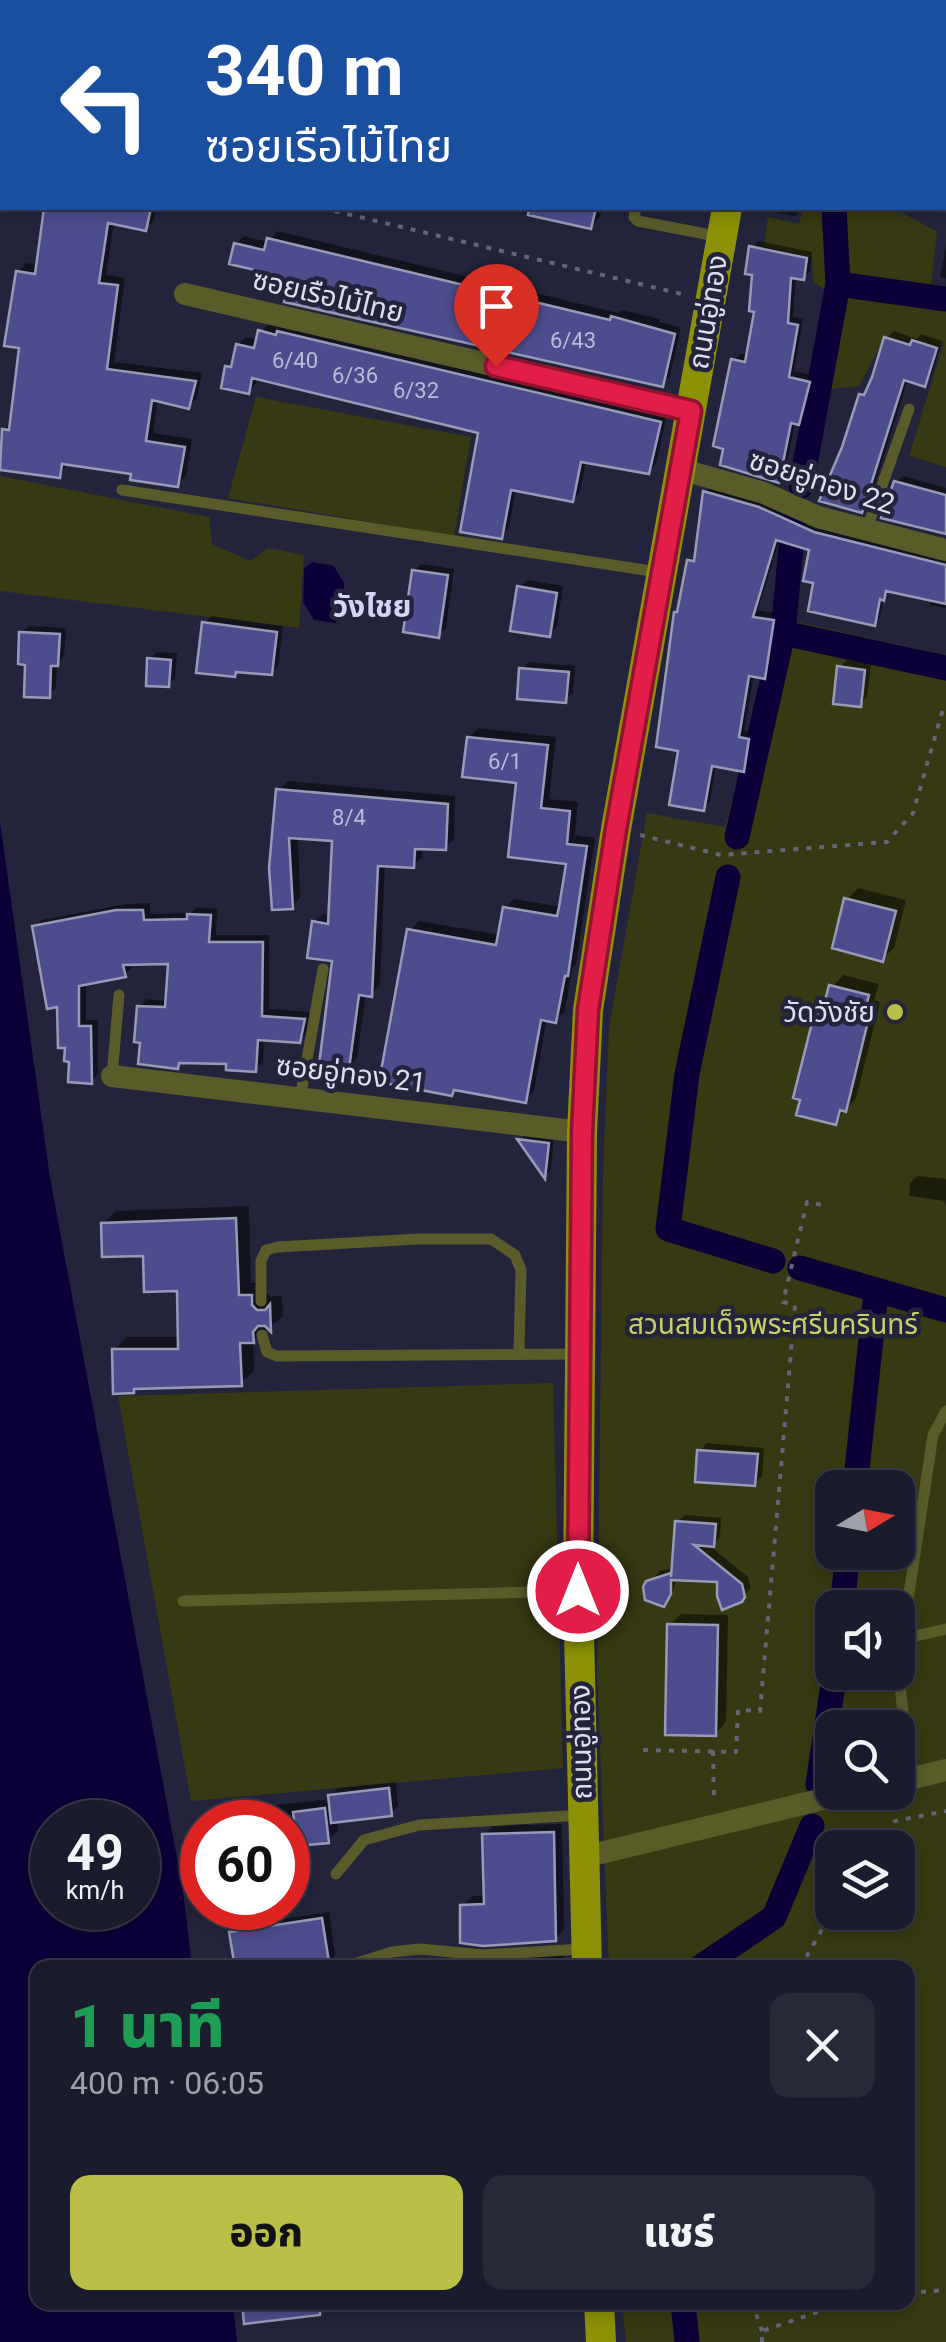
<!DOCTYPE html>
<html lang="th">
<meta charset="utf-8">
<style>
:root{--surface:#1a1b2c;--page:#272838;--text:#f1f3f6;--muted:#9fa1a9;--line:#383948;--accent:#bac046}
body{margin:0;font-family:Roboto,"Noto Sans Thai",sans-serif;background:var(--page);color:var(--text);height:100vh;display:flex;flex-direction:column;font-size:38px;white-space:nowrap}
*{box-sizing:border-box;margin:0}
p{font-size:32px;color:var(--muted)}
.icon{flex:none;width:55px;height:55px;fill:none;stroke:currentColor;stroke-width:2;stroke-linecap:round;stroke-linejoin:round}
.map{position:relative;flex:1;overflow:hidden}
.sheet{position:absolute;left:30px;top:1960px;width:885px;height:350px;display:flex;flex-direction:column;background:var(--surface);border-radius:20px;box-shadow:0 5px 15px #0003,0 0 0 2px var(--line)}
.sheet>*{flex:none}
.hud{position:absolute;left:0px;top:0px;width:948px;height:210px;box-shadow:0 5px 15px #0003,0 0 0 2px var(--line);background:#1a4fa0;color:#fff;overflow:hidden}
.needle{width:65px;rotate:80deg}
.fabs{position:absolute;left:815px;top:1470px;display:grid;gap:20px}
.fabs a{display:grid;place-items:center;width:100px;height:100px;border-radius:20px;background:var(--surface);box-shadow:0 5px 15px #0003,0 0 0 2px var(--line);font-size:50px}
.speed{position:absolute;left:30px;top:1800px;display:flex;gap:20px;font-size:50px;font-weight:700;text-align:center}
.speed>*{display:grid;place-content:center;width:130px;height:130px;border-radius:50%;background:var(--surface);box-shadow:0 5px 15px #0003,0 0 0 2px var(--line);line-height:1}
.speed small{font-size:25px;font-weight:400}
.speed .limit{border:15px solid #d22;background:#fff;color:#111}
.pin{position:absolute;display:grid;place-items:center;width:85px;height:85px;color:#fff;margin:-102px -42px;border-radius:50% 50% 50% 0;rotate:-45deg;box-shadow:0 0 10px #0007}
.pin .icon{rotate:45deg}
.me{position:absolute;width:110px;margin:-55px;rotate:0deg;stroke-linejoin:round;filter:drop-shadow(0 0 8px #0008)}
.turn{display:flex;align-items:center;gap:35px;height:210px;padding:0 40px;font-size:45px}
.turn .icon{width:130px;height:130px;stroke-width:2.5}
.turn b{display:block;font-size:70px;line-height:85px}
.round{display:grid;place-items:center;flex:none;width:105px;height:105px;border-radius:20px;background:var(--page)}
.summary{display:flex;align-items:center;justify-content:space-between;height:170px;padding:0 40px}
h1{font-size:60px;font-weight:800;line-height:75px;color:#1e9e55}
.primary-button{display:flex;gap:20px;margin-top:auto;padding:20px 40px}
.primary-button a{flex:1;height:115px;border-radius:20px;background:var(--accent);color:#111;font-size:40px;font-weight:800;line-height:115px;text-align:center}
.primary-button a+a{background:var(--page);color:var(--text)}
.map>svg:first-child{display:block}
.green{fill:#373912;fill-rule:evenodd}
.water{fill:#0c0038;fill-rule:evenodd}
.shadow{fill:#0007}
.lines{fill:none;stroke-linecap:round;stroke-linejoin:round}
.canal{stroke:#0c0038;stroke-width:25}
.building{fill:#4d4d8d;stroke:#989bb8;stroke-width:2.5}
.path{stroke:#646579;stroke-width:4;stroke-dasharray:5 8;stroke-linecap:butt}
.lane{stroke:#595c29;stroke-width:11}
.street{stroke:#595c29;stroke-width:22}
.primary{stroke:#8c9107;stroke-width:30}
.route-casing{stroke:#92132f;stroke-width:25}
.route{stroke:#e11d48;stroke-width:18}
.poi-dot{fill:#bac046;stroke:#23243b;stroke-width:4}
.labels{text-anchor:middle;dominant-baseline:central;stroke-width:9;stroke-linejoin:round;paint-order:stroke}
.number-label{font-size:22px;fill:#babbd6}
.street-label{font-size:28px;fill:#dee0ef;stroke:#23243b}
.poi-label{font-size:28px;fill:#dee0ef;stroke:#23243b;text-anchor:end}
.park-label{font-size:28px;fill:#c9d063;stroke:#23243b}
.neighbourhood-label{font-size:30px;font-weight:bold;fill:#d2d5f4;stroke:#23243b}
</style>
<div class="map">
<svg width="946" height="2342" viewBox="0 0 946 2342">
<rect width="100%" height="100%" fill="#23243b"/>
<path class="green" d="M803 208H900L899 211 937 232 931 284 946 287V467L909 456 944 342 939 347 885 337 859 386 830 389V292L813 282 812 257 764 247 768 217 799 224Z
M256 397 471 437 454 536 228 498Z
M0 476 209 517 212 544 251 561 268 548 304 555 299 628 0 591Z
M779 618 946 655V2342H626L622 2303 908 2302V1968H609L597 1673 603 1175 609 1027 647 813 725 827ZM832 1488H898V1552H832ZM832 1608H898V1672H832ZM832 1728H898V1792H832ZM832 1848H898V1912H832Z
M553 1383 563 1768 191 1801 118 1396Z"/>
<path class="water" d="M312 562 334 566 344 583 345 615 335 623 314 620 303 602 304 569Z
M0 822 50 1178 183 1890 192 1967 38 1968V2302L233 2303 237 2342H0ZM52 1822H138V1908H52Z"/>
<path class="shadow" d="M199 0H373L198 2Z
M453 0H569L571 2H452Z
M866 0H946V26L945 2H866Z
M945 37 946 38V97H945Z
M47 208H156L154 220 145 229 114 222 106 275 125 278 114 362 202 373 197 398 189 406 158 399 153 433 192 439 186 476 177 485 134 472 68 463 59 476 0 467 4 430 13 421 21 346 18 272 26 263 38 265Z
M503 208H602L600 217 590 227Z
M756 208H802L795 216Z
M277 231 618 313 622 310 660 319 659 322 681 327 670 376 662 384 289 293 236 244 244 236 268 242Z
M758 241 812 252 810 271 803 277 796 276 793 317 803 319 794 371 815 376 805 416 795 422 785 474 778 480 734 360 740 354 749 355 757 309 752 248Z
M946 246V278L940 277Z
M269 324 667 415 656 464 648 472 586 461 580 492 572 500 516 489 509 528 501 536 481 431 257 376 256 383 248 391 227 367 235 359 238 345 246 337 259 340 261 332Z
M894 331 917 339 921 334 942 341 931 377 924 384 908 379 869 503 862 510 844 448 861 395 870 389 887 338Z
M903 476 946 488V533L896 482Z
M712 486 946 556V608L930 605 932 598 892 590 884 597 880 617 874 624 816 581 812 548 780 538 758 610 779 614 771 669 764 676 754 674 744 731 755 733 750 763 743 769 716 765 710 802 703 808 681 749 680 609 690 561 697 553 705 492Z
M421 564 454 569 446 628 438 635 414 571Z
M527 580 563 586 557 627 549 635 520 588Z
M212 616 283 626 278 666 271 673 239 669 234 675 204 623Z
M29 626 66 628 64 656 57 664 56 688 49 695 28 662 22 633Z
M157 652 177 653 175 678 168 685 150 659Z
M847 660 871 663 867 697 860 704 839 668Z
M529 662 575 666 573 693 565 700 522 669Z
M478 728 556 737 549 799 578 802 575 835 595 838 576 964 572 968 565 1011 556 1020 547 1018 534 1091 525 1101 457 1088 452 1093 410 930 419 921 500 935 505 908 514 899 562 907 569 862 519 781 469 738Z
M288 781 455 796 454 839 445 848 422 846V857L413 866 385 864 380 985 371 994 366 993 357 1058 348 1067 335 959 314 922 323 914 331 915 335 839 298 836 300 898 291 907 279 790Z
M858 888 906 900 894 948 882 959 847 900Z
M150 903V914L191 913 197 907 217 909 216 935H269V1009L311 1012 307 1033 299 1040 264 1038 263 1062 255 1069 229 1062 183 1060 177 1066 139 1007 147 999 168 1001 171 961 131 963 132 968 124 975 86 982V1020H98V1074L91 1082 72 1059 59 1004 34 927 42 920 126 904Z
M843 975 879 984 874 1000 880 1002 856 1098 835 1122 821 1001Z
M526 1134 554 1137 551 1170 545 1175 520 1140Z
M917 1176 946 1179V1209L945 1201 909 1196 910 1183Z
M249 1206 251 1283H264L265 1291 271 1297 282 1295 283 1316 253 1340 254 1371 240 1384 137 1387 133 1391 114 1350 127 1337H181L179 1289 145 1253 103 1224 116 1211Z
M707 1443 764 1448 762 1476 754 1484 700 1451Z
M685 1515 721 1518 720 1537 711 1547 748 1577 751 1588 740 1600 719 1580 677 1578 671 1597 664 1604 652 1579 660 1571 674 1568 678 1522Z
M681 1614 728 1615 726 1722 715 1734 669 1625Z
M396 1782 398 1806 391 1813 337 1820 338 1830 328 1840 296 1844 288 1855V1822H231L241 1809 331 1799 337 1788Z
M562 1824 564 1929 555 1939 462 1906 472 1896H486L484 1835 493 1826Z
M329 1912 335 1956 328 1963 231 1933 238 1926Z
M564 1954 566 1968H450L463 1965 471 1956Z
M395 1957 398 1968H363Z"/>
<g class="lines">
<path class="canal" d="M838 284 946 299
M801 486 838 284 834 208
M783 633 946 668
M737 837 783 633 793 525
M728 877 687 1074 668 1229 773 1261
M800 1268 946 1310
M855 1488 876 1292
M842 1608 848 1552
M818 1784 835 1672
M699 1968 774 1917 812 1826
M683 2302 687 2342"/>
</g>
<path class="building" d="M44 208H151L146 231 108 223 99 283 118 285 107 369 196 381 189 409 152 400 146 441 185 447 178 487 130 480 131 474 62 464 60 478 0 470 2 429 9 430 19 348 4 346 16 271 35 274Z
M529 208H596L591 229 528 215Z
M267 238 610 320 611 316 675 334 663 387 284 302 286 295 256 288 259 271 229 264 234 243 264 250Z
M749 246 807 258 804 280 791 278 788 323 798 325 789 377 810 382 799 425 791 423 779 483 720 465 723 449 713 446 731 359 745 362 754 312 749 311 752 275 745 274Z
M258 330 276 335 277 331 661 422 649 474 581 462 573 502 511 490 502 539 460 532 478 433 252 378 249 394 221 388 225 366 231 367 236 344 254 348Z
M884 337 910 345 912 340 937 348 925 387 904 380 862 513 819 501 842 447 859 394 864 395 872 377Z
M894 481 946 495V534L881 518Z
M703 491 759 507 814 532 946 565V604L886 591 884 601 880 599 875 626 808 611 813 583 803 581 809 550 776 540 753 617 774 620 765 679 749 676 739 737 749 739 744 772 712 766 704 811 669 805 678 751 656 747 674 612H677L687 560 694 561Z
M412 570 448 575 439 638 403 632Z
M517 586 557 593 550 637 510 631Z
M202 622 277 632 272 675 236 672 235 677 196 673Z
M19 632 60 634 58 666H51L50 698 24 697 25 665 18 664Z
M147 658 171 660 169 687 146 686Z
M837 666 865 670 861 707 833 704Z
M519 668 569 672 566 703 517 699Z
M467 737 548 745 541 808 570 811 567 844 587 846 568 976H565L556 1023 541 1020 526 1103 454 1090 452 1096 379 1082 407 929 496 945 503 907 557 916 559 907 566 864 508 857 516 783 462 777Z
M276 789 448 804 446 850 415 849 414 868 378 866 372 997 359 995 349 1069 319 1065 332 961 307 958 312 921 328 924 332 841 289 838 293 909 272 910 269 868Z
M844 898 896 911 883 962 832 948Z
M116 910H143L144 920 187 919V914L211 915 209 942H263L262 1016 305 1019 300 1043 258 1040 256 1072 226 1070V1064L179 1063 178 1069 138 1064 140 1043 134 1042 137 1006 165 1007 168 964 123 965 126 977 79 986V1026H91L92 1084 68 1082 69 1062 64 1061 65 1048H58L57 1007 47 1009 32 926Z
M829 985 869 995 865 1011 870 1013 846 1112 840 1110 836 1125 796 1115 800 1100 793 1098 818 999 825 1001Z
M517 1139 549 1143 545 1179Z
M236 1218 239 1295H252V1305L257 1310H265L270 1304 271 1332 265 1326H258L253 1332 254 1343H240L242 1386 134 1389V1393L113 1394 112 1349H178L177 1291 144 1292 143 1256 102 1257 101 1223Z
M697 1450 758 1454 755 1486 695 1482Z
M675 1521 716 1524 714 1547 694 1545 742 1584 745 1597 742 1602 722 1610 717 1596V1582L671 1580V1594L664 1607 645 1600 643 1587 646 1581 671 1573V1577Z
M667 1624 718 1625 716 1736 665 1735Z
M389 1788 392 1816 331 1823 328 1795Z
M325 1808 329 1843 297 1846 293 1812Z
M554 1832 556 1941 483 1946 460 1943V1905L484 1904 482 1834Z
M322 1918 330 1968H235L229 1932Z
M242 2302H320V2315L244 2324Z"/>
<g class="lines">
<path class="path" d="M322 208 686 295
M640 835 721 855 887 842 913 813 943 709
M643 1750 736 1752 738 1710 760 1711 795 1305 783 1302 807 1202 827 1206
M713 1751 714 1801
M888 1848 895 1821 946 1811
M800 1968 832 1912
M908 2293 946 2290
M752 2302 762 2331
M762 2342V2331L847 2302"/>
<path class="lane" d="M831 0 841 2
M945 38 946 39
M945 148 946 151
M636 208 634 217 638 221 721 237
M122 490 658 572
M866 531 909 409
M112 1076 119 995
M300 1099 323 969
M261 1301V1261L266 1250 278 1247 418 1239H491L515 1255 521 1270 519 1352
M262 1335 267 1352 277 1356 579 1354
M183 1601 574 1591
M902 1639 946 1629
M910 1779 898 1666 933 1435 946 1411
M336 1874 364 1840 419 1825 582 1815
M341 1968 392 1952 420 1949 483 1955 583 1949"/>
<path class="street" d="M574 0 583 2
M185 294 691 411
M680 469 764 493 818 517 946 550
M112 1076 582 1132
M898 1782 946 1770
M584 1857 852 1792"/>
<path class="primary" d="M762 2V0
M587 1968 578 1591 582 1132 588 1010 616 829 727 208
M599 2302 601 2342"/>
</g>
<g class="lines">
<defs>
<path id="route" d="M496 366 691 411 616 829 588 1010 582 1132 578 1591"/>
</defs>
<use href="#route" class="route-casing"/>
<use href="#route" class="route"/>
</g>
<circle class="poi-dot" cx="895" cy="1012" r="10"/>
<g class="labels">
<g class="number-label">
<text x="573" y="340">6/43</text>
<text x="295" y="360">6/40</text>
<text x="355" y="375">6/36</text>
<text x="416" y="390">6/32</text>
<text x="505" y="761">6/1</text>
<text x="349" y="817">8/4</text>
</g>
<g class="street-label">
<text transform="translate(328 296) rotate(13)">ซอยเรือไม้ไทย</text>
<text transform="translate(708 312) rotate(-80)">ถนนอู่ทอง</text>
<text transform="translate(822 482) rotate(18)">ซอยอู่ทอง 22</text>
<text transform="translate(351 1074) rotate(7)">ซอยอู่ทอง 21</text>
<text transform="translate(581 1742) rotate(-91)">ถนนอู่ทอง</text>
</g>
<g class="poi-label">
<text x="875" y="1012">วัดวังชัย</text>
</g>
<g class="park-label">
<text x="773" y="1324">สวนสมเด็จพระศรีนครินทร์</text>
</g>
<g class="neighbourhood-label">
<text x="372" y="606">วังไชย</text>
</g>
</g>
</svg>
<div class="fabs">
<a><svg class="needle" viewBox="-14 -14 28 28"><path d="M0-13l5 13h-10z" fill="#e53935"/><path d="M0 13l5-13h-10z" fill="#9fa1a9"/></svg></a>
<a><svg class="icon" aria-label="sound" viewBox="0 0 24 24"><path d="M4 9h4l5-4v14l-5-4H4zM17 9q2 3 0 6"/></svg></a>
<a><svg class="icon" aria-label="search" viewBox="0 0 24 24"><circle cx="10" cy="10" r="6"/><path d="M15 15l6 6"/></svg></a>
<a><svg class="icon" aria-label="layers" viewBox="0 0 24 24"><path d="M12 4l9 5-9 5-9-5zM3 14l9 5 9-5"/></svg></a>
</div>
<div class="speed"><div>49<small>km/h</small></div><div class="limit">60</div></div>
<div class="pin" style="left:496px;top:366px;background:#d93025"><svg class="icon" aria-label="arrive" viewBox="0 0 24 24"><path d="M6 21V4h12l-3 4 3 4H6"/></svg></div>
<svg class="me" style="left:578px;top:1591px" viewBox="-20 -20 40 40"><circle r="17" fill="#e11d48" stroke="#fff" stroke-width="3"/><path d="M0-11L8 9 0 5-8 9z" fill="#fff"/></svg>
<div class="hud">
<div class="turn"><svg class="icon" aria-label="left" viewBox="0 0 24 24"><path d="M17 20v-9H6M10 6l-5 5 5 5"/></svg><div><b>340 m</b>ซอยเรือไม้ไทย</div></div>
</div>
<section class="sheet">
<div class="summary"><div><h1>1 นาที</h1><p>400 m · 06:05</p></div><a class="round"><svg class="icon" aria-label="close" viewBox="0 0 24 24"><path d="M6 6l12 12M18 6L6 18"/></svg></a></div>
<div class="primary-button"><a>ออก</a><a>แชร์</a></div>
</section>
</div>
